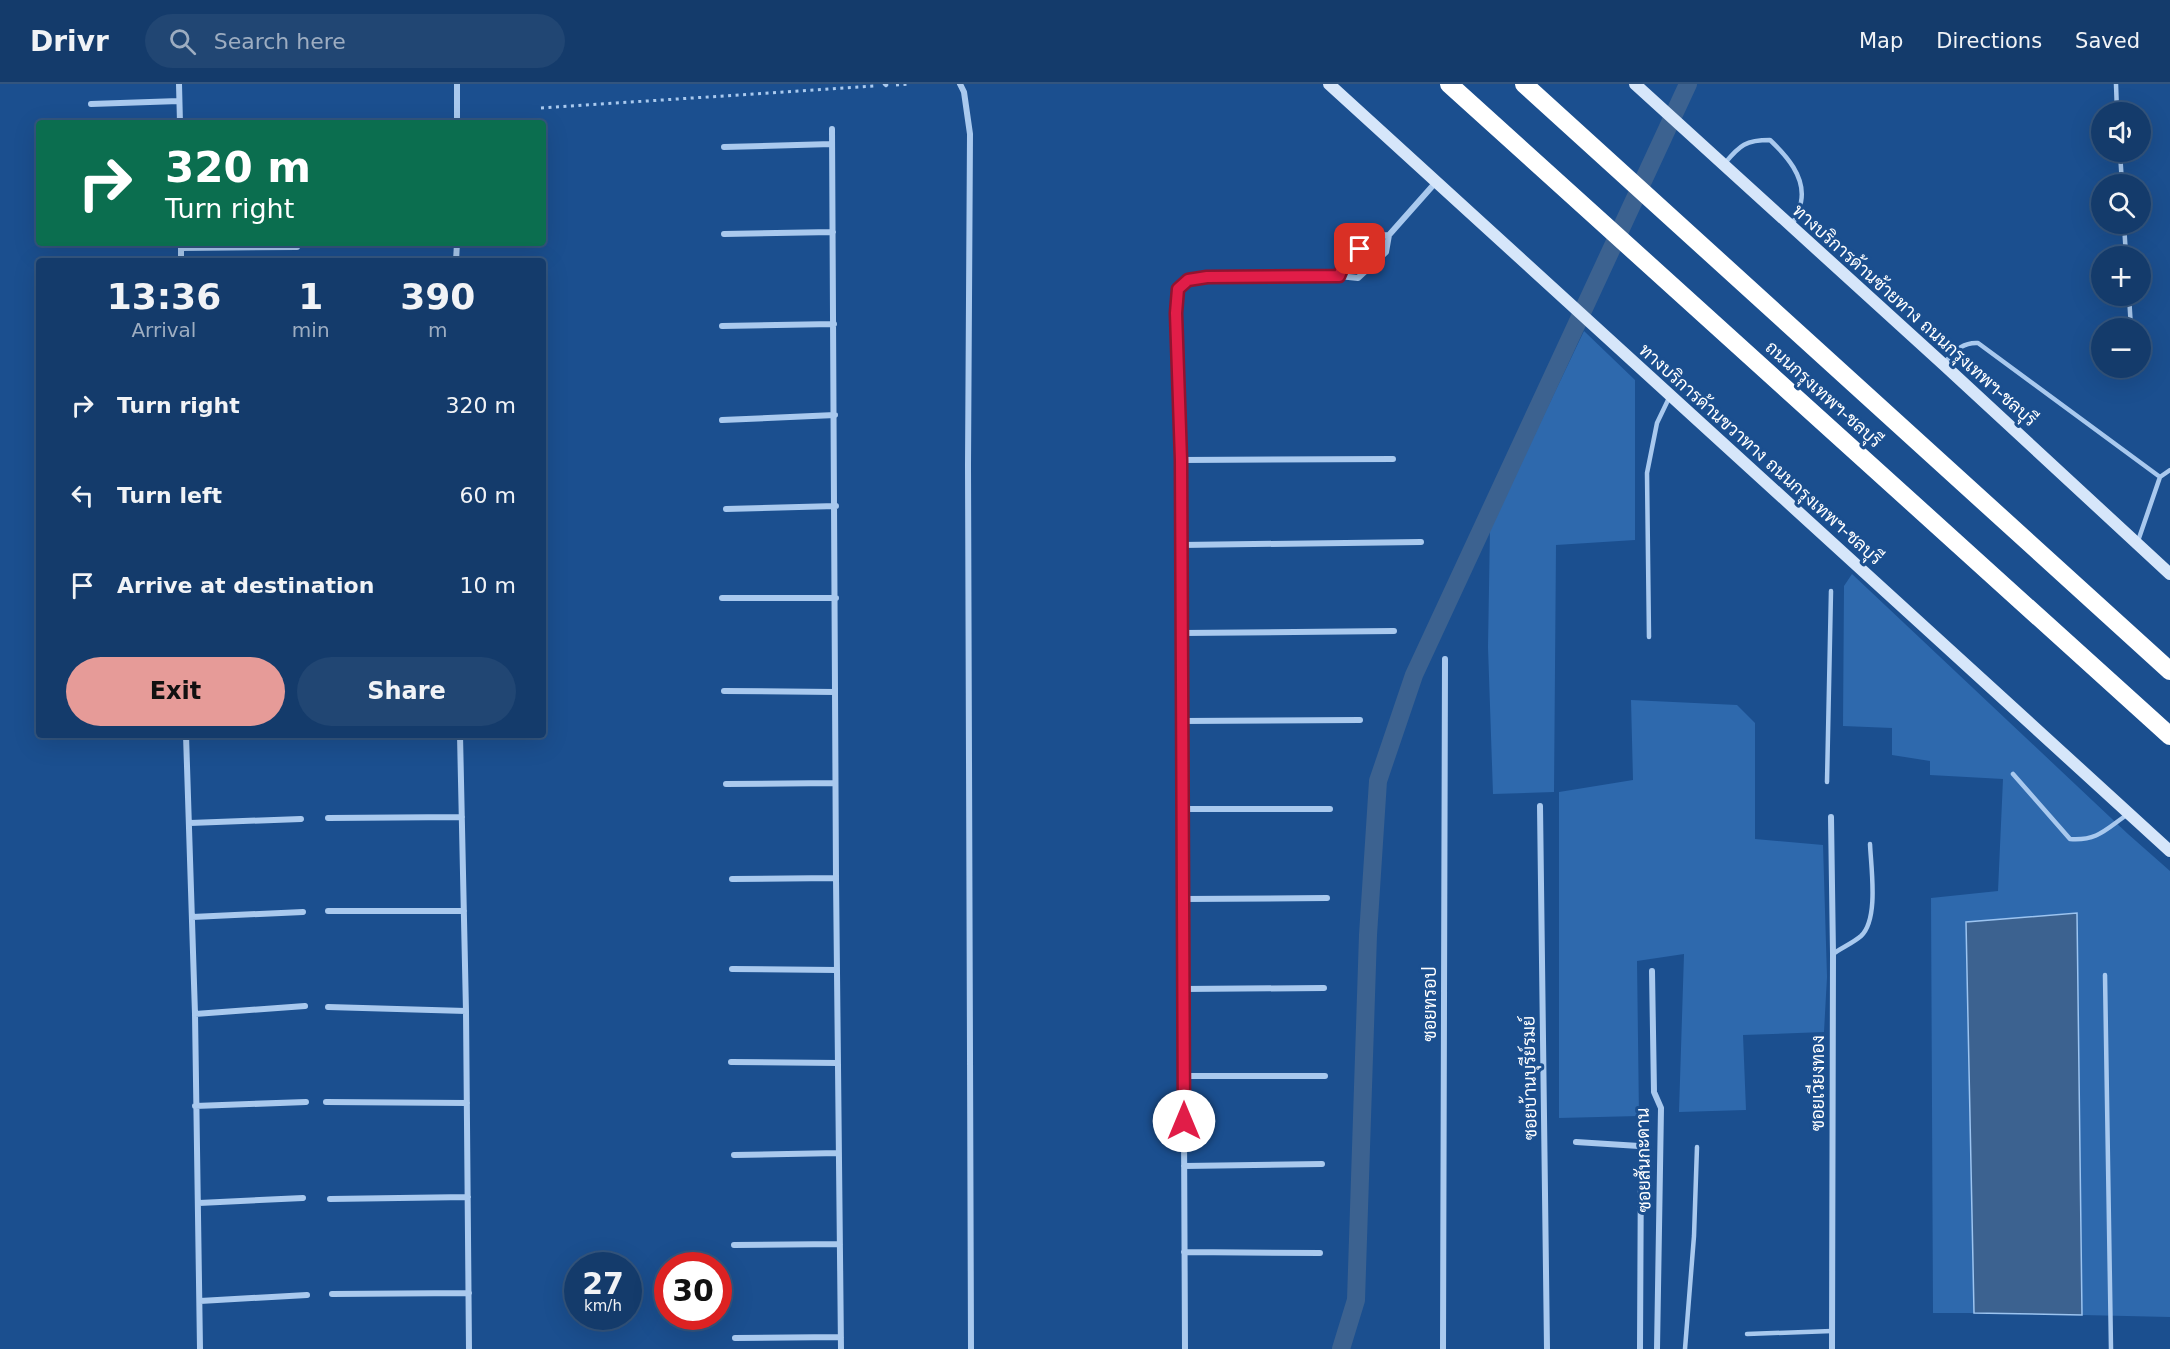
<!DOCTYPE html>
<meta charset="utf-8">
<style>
:root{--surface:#143b6b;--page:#214673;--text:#f1f3f6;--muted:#9dadc1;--line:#33557e;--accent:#e69b98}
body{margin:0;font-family:"DejaVu Sans",Sarabun,sans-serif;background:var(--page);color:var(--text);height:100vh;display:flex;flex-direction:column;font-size:22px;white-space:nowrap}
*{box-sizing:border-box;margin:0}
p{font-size:20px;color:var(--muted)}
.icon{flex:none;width:33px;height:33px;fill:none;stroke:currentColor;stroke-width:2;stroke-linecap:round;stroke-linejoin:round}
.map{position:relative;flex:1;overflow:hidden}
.details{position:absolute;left:36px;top:174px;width:510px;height:480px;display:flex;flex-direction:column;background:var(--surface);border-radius:6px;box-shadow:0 6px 24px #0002,0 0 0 2px var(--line)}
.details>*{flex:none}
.hud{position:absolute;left:36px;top:36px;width:510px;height:126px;border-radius:6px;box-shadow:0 6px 24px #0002,0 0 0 2px var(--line);background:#0b6e4f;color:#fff;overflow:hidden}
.buttons{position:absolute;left:2091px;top:18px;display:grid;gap:12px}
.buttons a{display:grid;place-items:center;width:60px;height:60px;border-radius:50%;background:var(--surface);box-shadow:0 6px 24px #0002,0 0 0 2px var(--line);font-size:30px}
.speed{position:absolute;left:564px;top:1168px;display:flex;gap:12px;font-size:30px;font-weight:700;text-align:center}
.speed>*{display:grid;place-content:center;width:78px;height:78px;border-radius:50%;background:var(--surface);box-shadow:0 6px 24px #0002,0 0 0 2px var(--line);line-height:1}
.speed small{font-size:15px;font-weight:400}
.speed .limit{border:9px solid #d22;background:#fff;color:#111}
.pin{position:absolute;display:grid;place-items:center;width:51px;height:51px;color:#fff;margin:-26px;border-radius:12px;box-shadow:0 3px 9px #0006}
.me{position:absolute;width:66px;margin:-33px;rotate:0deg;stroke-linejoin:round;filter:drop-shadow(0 0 4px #0008)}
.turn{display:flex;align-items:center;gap:21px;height:126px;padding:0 30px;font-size:27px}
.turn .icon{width:78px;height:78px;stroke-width:2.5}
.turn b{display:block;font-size:42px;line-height:51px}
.eta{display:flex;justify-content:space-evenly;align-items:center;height:102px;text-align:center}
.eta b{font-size:36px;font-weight:800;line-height:42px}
.button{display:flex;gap:12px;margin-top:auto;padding:12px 30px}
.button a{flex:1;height:69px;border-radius:36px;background:var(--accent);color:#111;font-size:24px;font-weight:800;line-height:69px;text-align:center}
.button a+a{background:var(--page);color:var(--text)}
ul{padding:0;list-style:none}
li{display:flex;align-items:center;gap:18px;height:90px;padding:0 30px}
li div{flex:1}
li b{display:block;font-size:22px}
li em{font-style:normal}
header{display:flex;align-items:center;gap:36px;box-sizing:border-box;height:84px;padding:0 30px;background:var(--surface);border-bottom:2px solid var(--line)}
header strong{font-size:28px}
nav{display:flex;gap:33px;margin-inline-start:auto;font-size:21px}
.search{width:420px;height:54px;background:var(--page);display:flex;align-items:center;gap:15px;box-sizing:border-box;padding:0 21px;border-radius:33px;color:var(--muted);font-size:22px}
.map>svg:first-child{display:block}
.green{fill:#2e69ad}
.water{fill:#3c6290;stroke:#9cc4f0;stroke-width:1.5}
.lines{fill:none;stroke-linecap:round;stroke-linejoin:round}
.canal{stroke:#3c6290;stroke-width:18}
.path{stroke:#a9c9ee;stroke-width:3;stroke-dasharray:3 4.5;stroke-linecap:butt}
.lane{stroke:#a9c9ee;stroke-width:4.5}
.street{stroke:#a9c9ee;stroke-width:6}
.secondary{stroke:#d6e6fa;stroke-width:12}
.highway{stroke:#fff;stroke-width:18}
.route-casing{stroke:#92132f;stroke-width:15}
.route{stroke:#e11d48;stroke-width:10}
.labels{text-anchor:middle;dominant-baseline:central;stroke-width:6;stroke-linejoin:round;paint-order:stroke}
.street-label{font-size:18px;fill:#fff;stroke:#1b4f8f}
</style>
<header>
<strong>Drivr</strong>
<div class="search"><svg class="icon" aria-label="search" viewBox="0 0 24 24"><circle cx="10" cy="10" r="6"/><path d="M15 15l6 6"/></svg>Search here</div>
<nav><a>Map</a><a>Directions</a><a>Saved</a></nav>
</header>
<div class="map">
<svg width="2170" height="1265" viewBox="0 0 2170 1265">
<rect width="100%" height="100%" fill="#1b4f8f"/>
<path class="green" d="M1584 247 1635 296V456L1556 461 1554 708 1493 710 1488 563 1490 444Z
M1852 490 2128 750 2170 787V1233L2082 1231 2077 829 1966 838 1974 1229H1933L1931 814 1998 807 2003 695 1930 691V677L1892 671V644L1843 642 1844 502Z
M1631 616 1737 621 1755 639V755L1823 761 1827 893 1824 948 1743 951 1746 1026 1679 1028 1684 870 1637 877 1639 1032 1559 1034V708L1633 696Z"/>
<path class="water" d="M2077 829 2082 1231 1974 1229 1966 838Z"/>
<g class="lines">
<path class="canal" d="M1341 1265 1356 1216 1368 851 1378 697 1414 591 1688 0"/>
<path class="path" d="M896 1 909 0
M541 24 874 2"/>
<path class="lane" d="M885 0 886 1
M2116 0 2117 28
M2120 68 2122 100
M1725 79C1740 61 1746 56 1770 56 1786 71 1806 93 1801 118 1799 125 1795 133 1793 141
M2124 140 2126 172
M2129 212 2131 244
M1943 280C1954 269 1961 258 1978 259L2160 393
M2138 457 2160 393 2170 386
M1649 553 1647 389 1657 339 1669 314
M2013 690 2070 755C2098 757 2106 745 2128 730
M1827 698 1831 507
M1833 870C1841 864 1853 859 1861 852 1879 835 1871 784 1870 760
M2105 891 2111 1265
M1747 1250 1832 1247
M1685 1265 1694 1152 1697 1063"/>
<path class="street" d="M179 0 180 39
M960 0 964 8 970 50 968 381 971 1265
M91 20 179 17
M457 39V0
M832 45 836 794 841 1265
M724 63 832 60
M724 150 833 148
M181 159V177
M321 161 414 159
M181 164 297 163
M456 177 457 159
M1339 192 1345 178 1374 152 1389 151
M722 242 834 240
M722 336 835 331
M1181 376 1393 375
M726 425 836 422
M1181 461 1421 458
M722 514H836
M1182 549 1394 547
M724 607 835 608
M1182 637 1360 636
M186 651 195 930 200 1265
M460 651 466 927 469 1265
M726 700 835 699
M1540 722 1547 1265
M1182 725H1330
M1831 733 1833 870 1832 1265
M328 734 462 733
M190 739 301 735
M732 795 836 794
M1183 815 1327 814
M328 827H464
M192 833 303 828
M732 885 837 886
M1652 887 1654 1008 1661 1024 1657 1265
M1183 905 1324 904
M328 923 466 927
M195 930 305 922
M731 978 838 979
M1184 992H1325
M326 1018 467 1019
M195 1022 306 1018
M1576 1058 1639 1062 1641 1066 1640 1265
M734 1071 839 1069
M1184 1082 1322 1080
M330 1115 468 1113
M199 1119 303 1114
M734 1161 840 1160
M1184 1168 1320 1169
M332 1210 469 1209
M200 1217 307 1211
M735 1254 841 1253
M1185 1265 1181 376 1176 229 1178 205 1188 196 1207 193 1339 192 1358 194 1386 168 1389 151 1436 98
M1443 1265 1445 575"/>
<path class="secondary" d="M1329 0 2170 767
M1635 0 1943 280 2170 490"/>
<path class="highway" d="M1449 0 2170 652
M1524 0 2170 587"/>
</g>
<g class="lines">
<defs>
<path id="route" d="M1184 1037 1181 376 1176 229 1178 205 1188 196 1207 193 1339 192 1345 178 1360 165"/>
</defs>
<use href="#route" class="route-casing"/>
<use href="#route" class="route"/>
</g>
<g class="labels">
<g class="street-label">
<text transform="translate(1915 231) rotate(42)">ทางบริการด้านซ้ายทาง ถนนกรุงเทพฯ-ชลบุรี</text>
<text transform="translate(1824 310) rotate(42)">ถนนกรุงเทพฯ-ชลบุรี</text>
<text transform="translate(1761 370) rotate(42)">ทางบริการด้านขวาทาง ถนนกรุงเทพฯ-ชลบุรี</text>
<text transform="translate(1429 920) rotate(-90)">ซอยทรอป</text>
<text transform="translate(1529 994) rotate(-91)">ซอยบ้านบุรีย์รมย์</text>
<text transform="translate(1817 999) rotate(-90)">ซอยเวียงทอง</text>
<text transform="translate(1643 1076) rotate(-91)">ซอยสันกะดาน</text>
</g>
</g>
</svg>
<div class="buttons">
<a><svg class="icon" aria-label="sound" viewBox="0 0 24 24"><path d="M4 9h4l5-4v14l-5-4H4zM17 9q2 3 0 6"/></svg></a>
<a><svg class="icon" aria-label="search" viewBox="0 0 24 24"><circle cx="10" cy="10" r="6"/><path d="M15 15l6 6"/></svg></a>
<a>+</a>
<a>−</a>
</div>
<div class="speed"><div>27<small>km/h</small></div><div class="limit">30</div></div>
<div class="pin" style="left:1360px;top:165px;background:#d93025"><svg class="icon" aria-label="arrive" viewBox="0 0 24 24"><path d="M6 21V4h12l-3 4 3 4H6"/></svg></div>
<svg class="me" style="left:1184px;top:1037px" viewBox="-20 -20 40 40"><circle r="19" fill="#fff"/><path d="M0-13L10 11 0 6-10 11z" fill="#e11d48"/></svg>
<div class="hud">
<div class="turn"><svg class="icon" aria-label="right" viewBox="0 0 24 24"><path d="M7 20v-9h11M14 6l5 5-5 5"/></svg><div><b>320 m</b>Turn right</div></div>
</div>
<section class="details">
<div class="eta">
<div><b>13:36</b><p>Arrival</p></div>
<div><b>1</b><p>min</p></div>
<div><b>390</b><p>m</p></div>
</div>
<ul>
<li><svg class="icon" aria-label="right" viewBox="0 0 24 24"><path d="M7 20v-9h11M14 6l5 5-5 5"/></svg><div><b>Turn right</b></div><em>320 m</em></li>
<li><svg class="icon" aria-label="left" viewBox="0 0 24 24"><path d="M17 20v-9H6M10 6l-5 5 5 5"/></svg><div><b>Turn left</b></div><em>60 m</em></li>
<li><svg class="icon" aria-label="arrive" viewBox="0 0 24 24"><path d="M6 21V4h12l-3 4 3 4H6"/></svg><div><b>Arrive at destination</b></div><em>10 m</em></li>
</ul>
<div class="button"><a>Exit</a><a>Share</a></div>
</section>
</div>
